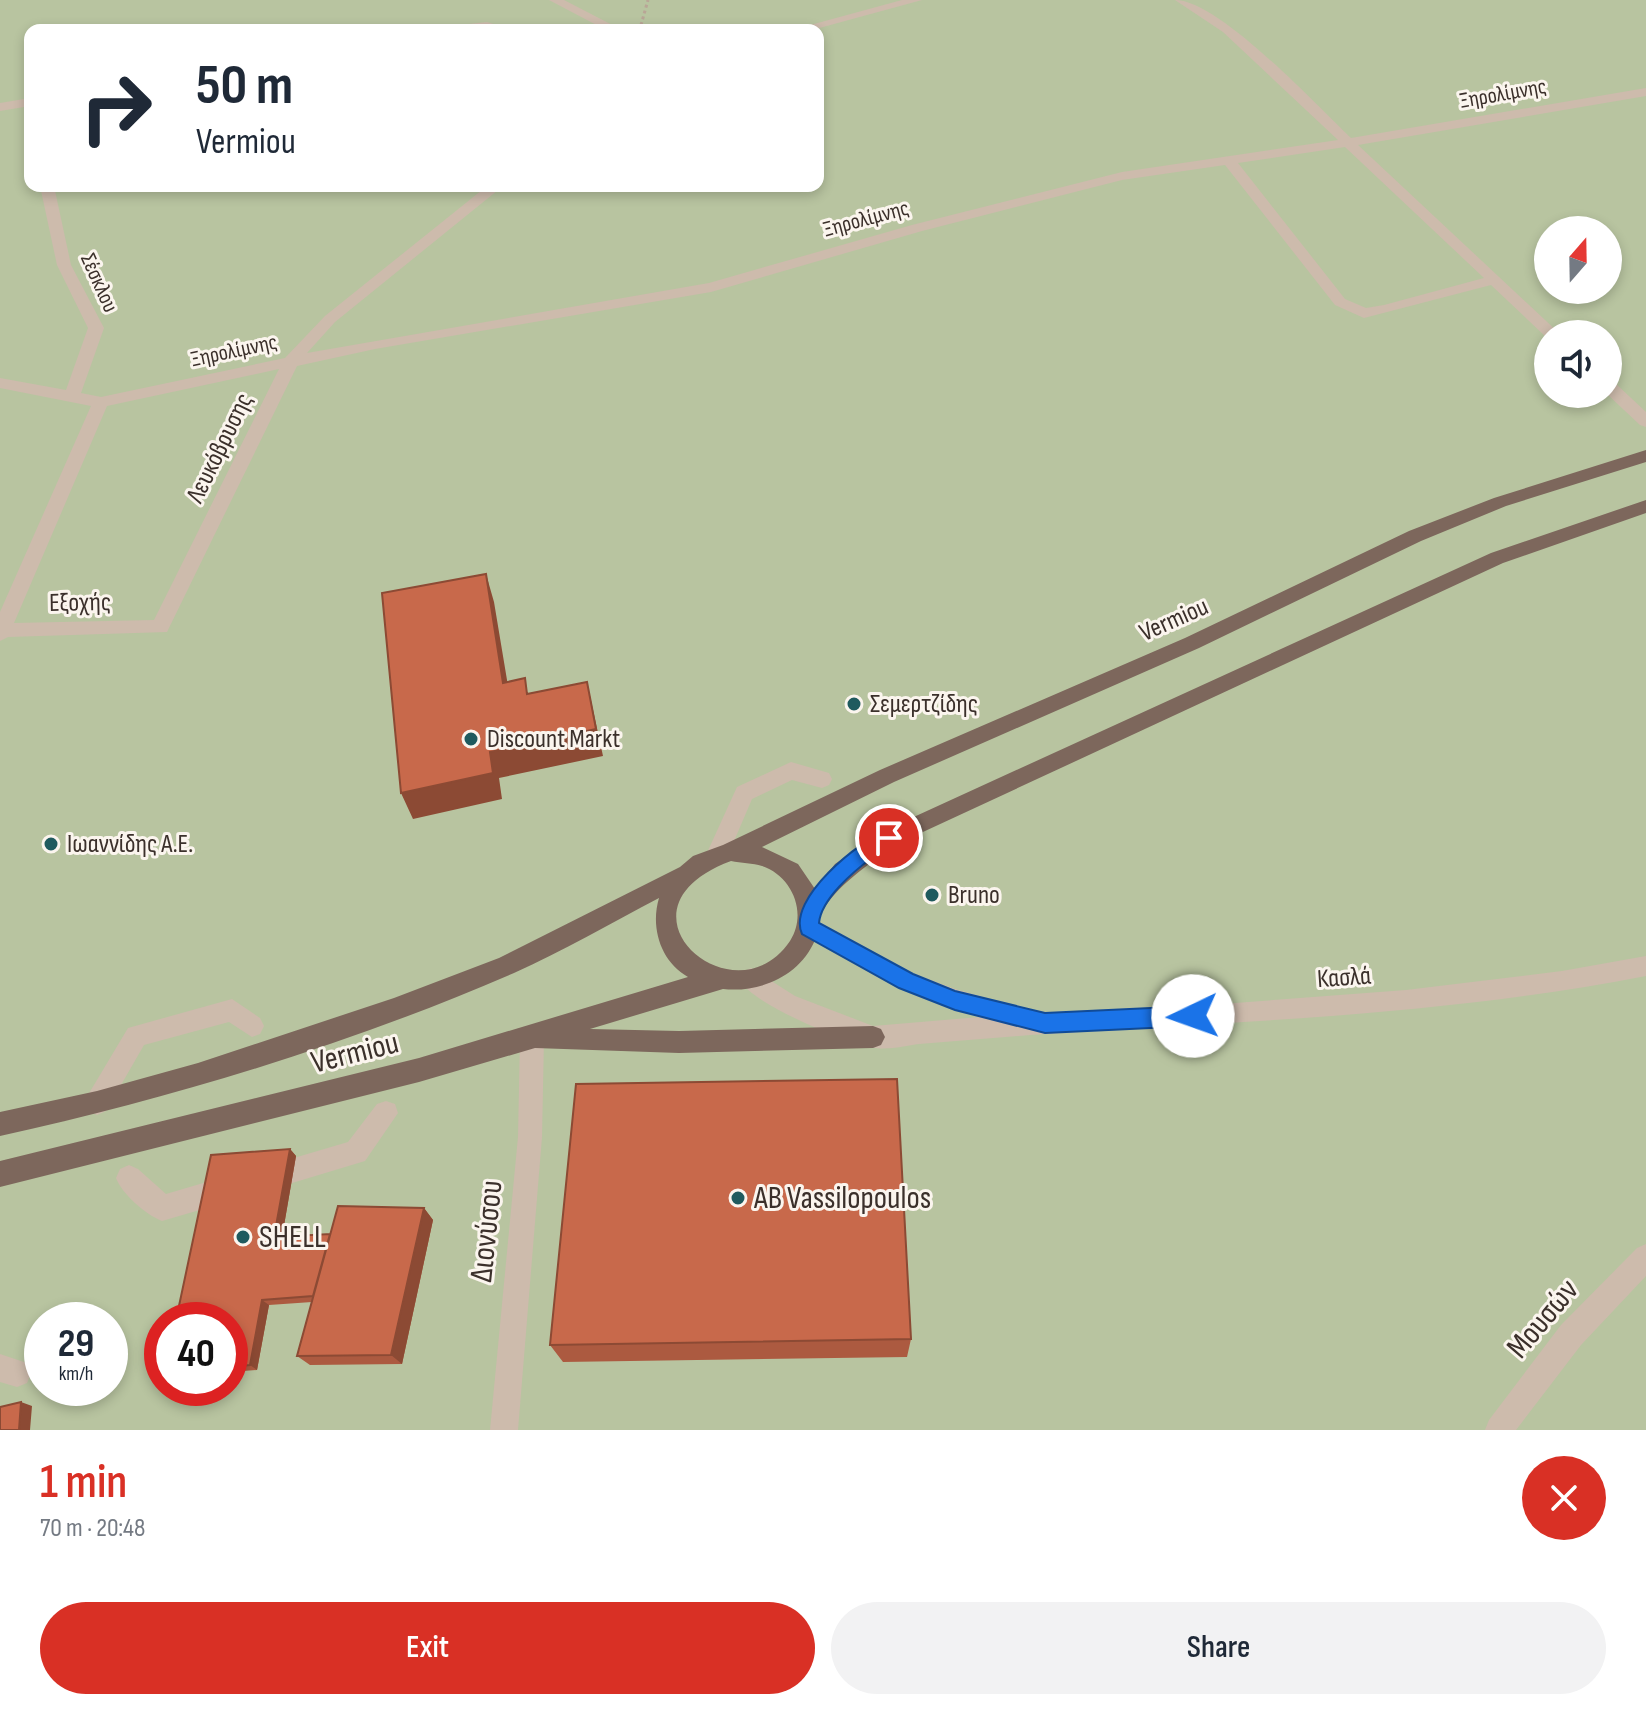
<!DOCTYPE html>
<meta charset="utf-8">
<style>
:root{--surface:#fff;--page:#f2f2f3;--text:#1f2937;--muted:#747a83;--accent:#d93025}
body{margin:0;font-family:"Sofia Sans Condensed",sans-serif;background:var(--page);color:var(--text);height:100vh;display:flex;flex-direction:column;font-size:30px;white-space:nowrap}
*{box-sizing:border-box;margin:0}
p{font-size:26px;color:var(--muted)}
.icon{flex:none;width:44px;height:44px;fill:none;stroke:currentColor;stroke-width:2;stroke-linecap:round;stroke-linejoin:round}
.map{position:relative;height:1430px;overflow:hidden}
.side{display:flex;flex-direction:column;background:var(--surface);flex:1}
.side>*{flex:none}
.guide{position:absolute;left:24px;top:24px;width:800px;height:168px;border-radius:16px;box-shadow:0 4px 12px #0003;background:#fff;color:var(--text);overflow:hidden}
.needle{width:52px;rotate:20deg}
.fabs{position:absolute;left:1534px;top:216px;display:grid;gap:16px}
.fabs a{display:grid;place-items:center;width:88px;height:88px;border-radius:50%;background:var(--surface);box-shadow:0 4px 12px #0003;font-size:40px}
.speed{position:absolute;left:24px;top:1302px;display:flex;gap:16px;font-size:40px;font-weight:700;text-align:center}
.speed>*{display:grid;place-content:center;width:104px;height:104px;border-radius:50%;background:var(--surface);box-shadow:0 4px 12px #0003;line-height:1}
.speed small{font-size:20px;font-weight:400}
.speed .limit{border:12px solid #d22;background:#fff;color:#111}
.pin{position:absolute;display:grid;place-items:center;width:68px;height:68px;color:#fff;margin:-34px;border:4px solid #fff;border-radius:50%;box-shadow:0 2px 8px #0007}
.me{position:absolute;width:88px;margin:-44px;rotate:267deg;stroke-linejoin:round;filter:drop-shadow(0 0 6px #0008)}
.turn{display:flex;align-items:center;gap:28px;height:168px;padding:0 40px;font-size:36px}
.turn .icon{width:104px;height:104px;stroke-width:2.5}
.turn b{display:block;font-size:56px;line-height:68px}
.round{display:grid;place-items:center;flex:none;width:84px;height:84px;border-radius:42px;background:var(--page)}
.summary{display:flex;align-items:center;justify-content:space-between;height:136px;padding:0 40px}
h1{font-size:48px;font-weight:600;line-height:60px;color:var(--accent)}
.primary-button{display:flex;gap:16px;margin-top:auto;padding:16px 40px}
.primary-button a{flex:1;height:92px;border-radius:48px;background:var(--accent);color:#fff;font-size:32px;font-weight:600;line-height:92px;text-align:center}
.primary-button a+a{background:var(--page);color:var(--text)}
.map>svg:first-child{display:block}
.green{fill:#b8c4a0;fill-rule:evenodd}
.lines{fill:none;stroke-linecap:round;stroke-linejoin:round}
.path{stroke:#b9a596;stroke-width:3;stroke-dasharray:3 3;stroke-linecap:butt}
.minor{fill:#cdbbac;fill-rule:evenodd}
.major{fill:#7d675c;fill-rule:evenodd}
.wall{fill:#ac5a40}
.shaded-wall{fill:#8c4a34}
.building{fill:#c8694b;stroke:#8c4a34;stroke-width:2}
.route{fill:#1a73e8;stroke:#114b97;stroke-width:2}
.poi-dot{fill:#1f5a5e;stroke:#fbf5ee;stroke-width:3}
.labels{text-anchor:middle;dominant-baseline:central;stroke-width:6;stroke-linejoin:round;paint-order:stroke}
.far-street-label{font-size:22px;fill:#3b302b;stroke:#fbf5ee}
.street-label{font-size:26px;fill:#3b302b;stroke:#fbf5ee}
.poi-label{font-size:26px;fill:#3b302b;stroke:#fbf5ee;text-anchor:start}
.near-street-label{font-size:32px;fill:#3b302b;stroke:#fbf5ee}
.near-poi-label{font-size:32px;fill:#3b302b;stroke:#fbf5ee;text-anchor:start}
</style>
<div class="map">
<svg width="1646" height="1430" viewBox="0 0 1646 1430">
<rect width="100%" height="100%" fill="#f4ebe1"/>
<path class="green" d="M0 0H1646V1430H0ZM30 30H818V186H30ZM1548 230H1608V290H1548ZM1548 334H1608V394H1548ZM42 1320H110V1388H42ZM162 1320H230V1388H162Z"/>
<g class="lines">
<path class="path" d="M641 25 648 0"/>
<path class="minor" d="M549 0H564L622 30H606Z
M902 0H922L812 30H792Z
M1175 0C1219 0 1316 105 1351 138L1646 88V96L1358 145 1560 334H1548L1546 337 1491 285 1364 318 1335 305 1225 165 1122 180 922 231 711 292 375 349 297 366 167 632 8 637 0 641V612L91 406 0 388V378L66 390 88 328 57 265 40 186H54L71 265 104 328 81 393 101 397 285 358 325 316 487 186H503L335 322 307 353 709 283 912 225 1122 172 1338 140 1223 32ZM1345 147 1484 278 1384 305 1366 308 1345 299 1238 163ZM279 369 154 620 14 623 107 406Z
M487 22 512 30H445L451 26Z
M30 98V106L0 111V103Z
M1608 381 1614 382 1646 412V427L1640 425 1607 394Z
M791 762 829 773 832 779 829 785 822 788 792 780 752 799 725 862 717 864 709 862 706 855 737 787Z
M809 917 914 974 955 989 1038 1013 1222 1004 1406 990 1562 971 1646 956V976C1446 1015 1248 1021 1045 1034 1003 1037 961 1041 919 1044 905 1046 885 1051 871 1047 843 1041 751 1004 739 979L743 972 751 968 795 996 873 1026 980 1017 898 988 801 934 798 927 801 920Z
M232 999 260 1018 264 1026 260 1034 252 1037 229 1022 144 1045 106 1111 97 1115 88 1111 85 1103 88 1095 128 1028Z
M532 1027 540 1030 544 1038 542 1137 518 1430H490L518 1137 520 1038 524 1030Z
M386 1101 395 1104 398 1113 365 1161 269 1190 260 1186 256 1177 260 1168 348 1142 377 1104Z
M129 1165 138 1169 166 1194 227 1176 236 1180 240 1189 236 1198 227 1202 162 1221C145 1214 123 1195 116 1178L120 1169Z
M1646 1244V1276L1581 1345 1516 1430H1485L1489 1420 1561 1325 1637 1248Z
M0 1354 27 1363 31 1373 27 1383 17 1387 0 1382Z"/>
<path class="major" d="M1646 450V462L1506 506 1421 541 1199 648 894 782 762 847 798 864 815 889 835 864 881 832 1491 553 1646 500V513L1503 563 897 844C871 863 834 886 820 916 817 923 818 933 815 940 800 976 760 993 723 989L590 1029 679 1031 873 1026 881 1029 885 1037 881 1045 873 1048 679 1053 535 1048 419 1082 0 1187V1161L419 1058 688 977C661 962 650 928 659 898 611 923 563 951 514 973 350 1044 174 1098 0 1136V1112L97 1091 198 1063 394 998 499 958 680 867 693 856 723 845 880 770 1185 638 1409 531 1494 498ZM731 861C741 863 753 863 762 866 792 876 808 913 790 941 734 1024 602 909 731 861Z"/>
</g>
<path class="wall" d="M290 1149 296 1156 282 1237 330 1234 424 1208 433 1220 402 1364 310 1365 297 1356 312 1302 269 1305 257 1370 230 1372V1320Z
M911 1339 907 1357 563 1362 550 1345Z"/>
<path class="shaded-wall" d="M486 574 494 602 512 710 503 683Z
M587 682 603 756 499 778 502 799 413 819 401 793 490 752Z
M290 1149 296 1156 281 1243 274 1237Z
M424 1208 433 1220 402 1364 391 1355Z
M262 1300 269 1305 257 1370 250 1365Z
M21 1402 32 1406 30 1430H19Z"/>
<path class="building" d="M486 574 503 683 525 678 527 694 587 682 596 729 490 752 493 773 401 793 382 593Z
M897 1079 911 1339 550 1345 576 1084Z
M290 1149 274 1237 330 1234 313 1296 262 1300 250 1365 230 1367V1320H176L211 1155Z
M338 1206 424 1208 391 1355 297 1356Z
M21 1402 19 1430H0V1407Z"/>
<path class="route" d="M889 829 895 832 898 838C893 848 882 851 873 857 854 871 821 899 819 923L913 974 955 991 1045 1013 1193 1006 1200 1009 1203 1016 1200 1023 1193 1026 1045 1033 955 1010 899 988 802 934C786 899 860 840 889 829Z"/>
<g class="poi-dot">
<circle cx="854" cy="704" r="8"/>
<circle cx="471" cy="739" r="8"/>
<circle cx="51" cy="844" r="8"/>
<circle cx="932" cy="895" r="8"/>
<circle cx="738" cy="1198" r="8"/>
<circle cx="243" cy="1237" r="8"/>
</g>
<g class="labels">
<g class="far-street-label">
<text transform="translate(1503 94) rotate(-10)">Ξηρολίμνης</text>
<text transform="translate(866 219) rotate(-15)">Ξηρολίμνης</text>
<text transform="translate(99 283) rotate(66)">Σέσκλου</text>
<text transform="translate(234 351) rotate(-12)">Ξηρολίμνης</text>
</g>
<g class="street-label">
<text transform="translate(220 448) rotate(-64)">Λευκόβρυσης</text>
<text transform="translate(80 603) rotate(-1)">Εξοχής</text>
<text transform="translate(1174 620) rotate(-24)">Vermiou</text>
<text transform="translate(1344 978) rotate(-4)">Κασλά</text>
</g>
<g class="poi-label">
<text x="870" y="704">Σεμερτζίδης</text>
<text x="487" y="739">Discount Markt</text>
<text x="67" y="844">Ιωαννίδης Α.Ε.</text>
<text x="948" y="895">Bruno</text>
</g>
<g class="near-street-label">
<text transform="translate(355 1053) rotate(-14)">Vermiou</text>
<text transform="translate(487 1231) rotate(-84)">Διονύσου</text>
<text transform="translate(1543 1319) rotate(-50)">Μουσών</text>
</g>
<g class="near-poi-label">
<text x="754" y="1198">AB Vassilopoulos</text>
<text x="259" y="1237">SHELL</text>
</g>
</g>
</svg>
<div class="fabs">
<a><svg class="needle" viewBox="-14 -14 28 28"><path d="M0-13l5 13h-10z" fill="#e53935"/><path d="M0 13l5-13h-10z" fill="#747a83"/></svg></a>
<a><svg class="icon" aria-label="sound" viewBox="0 0 24 24"><path d="M4 9h4l5-4v14l-5-4H4zM17 9q2 3 0 6"/></svg></a>
</div>
<div class="speed"><div>29<small>km/h</small></div><div class="limit">40</div></div>
<div class="pin" style="left:889px;top:838px;background:#d93025"><svg class="icon" aria-label="arrive" viewBox="0 0 24 24"><path d="M6 21V4h12l-3 4 3 4H6"/></svg></div>
<svg class="me" style="left:1193px;top:1016px" viewBox="-20 -20 40 40"><circle r="19" fill="#fff"/><path d="M0-13L10 11 0 6-10 11z" fill="#1a73e8"/></svg>
<div class="guide">
<div class="turn"><svg class="icon" aria-label="right" viewBox="0 0 24 24"><path d="M7 20v-9h11M14 6l5 5-5 5"/></svg><div><b>50 m</b>Vermiou</div></div>
</div>
</div>
<section class="side">
<div class="summary"><div><h1>1 min</h1><p>70 m · 20:48</p></div><a class="round" style="background:#d93025;color:#fff"><svg class="icon" aria-label="close" viewBox="0 0 24 24"><path d="M6 6l12 12M18 6L6 18"/></svg></a></div>
<div class="primary-button"><a>Exit</a><a>Share</a></div>
</section>
